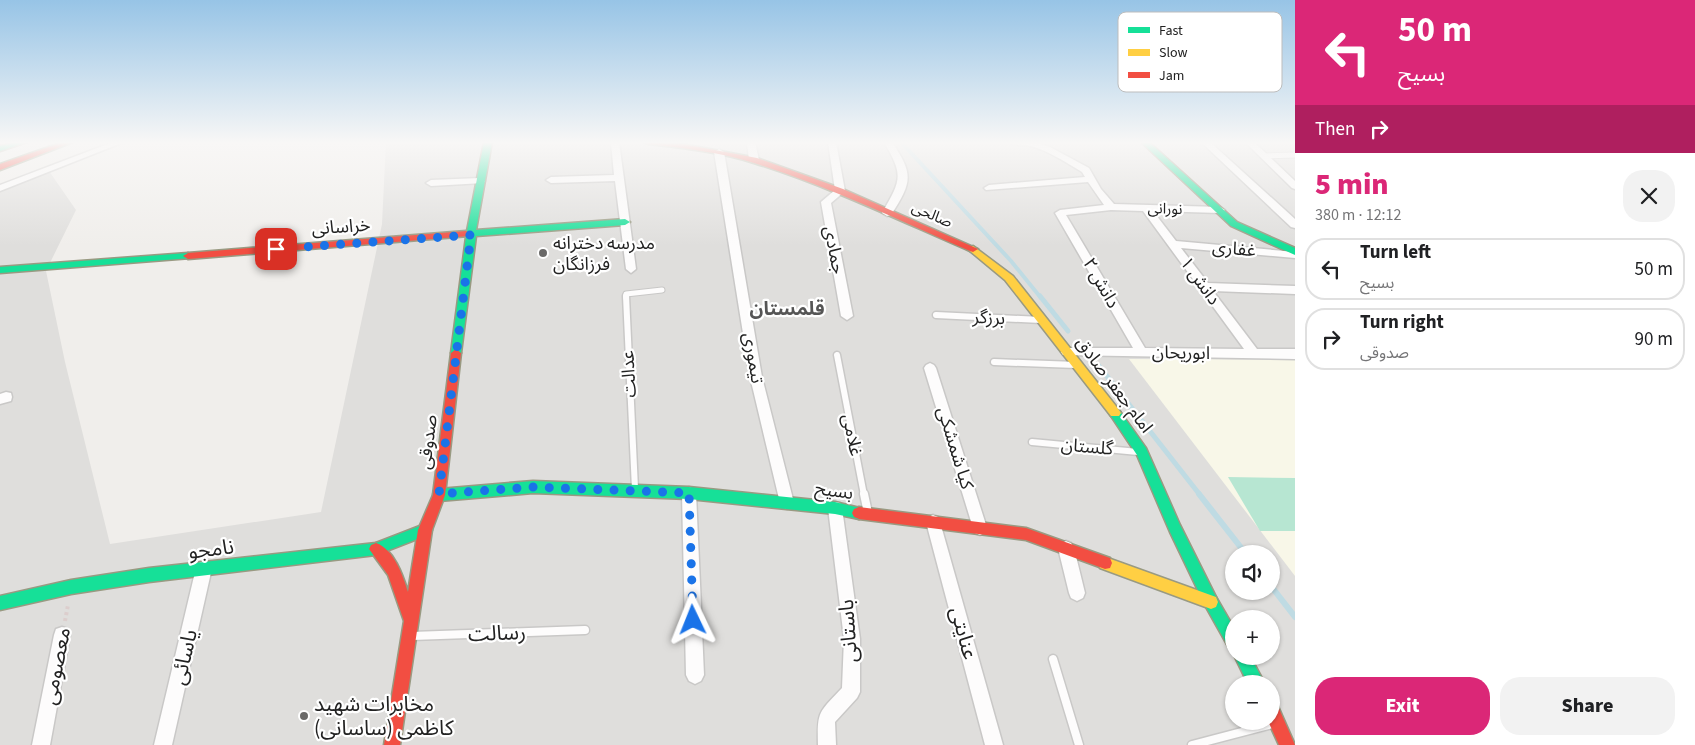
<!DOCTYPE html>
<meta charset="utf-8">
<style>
:root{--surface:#fff;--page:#f2f2f2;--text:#202124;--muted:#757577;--line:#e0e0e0;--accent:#db2777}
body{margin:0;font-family:"Source Sans 3","Noto Sans Arabic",sans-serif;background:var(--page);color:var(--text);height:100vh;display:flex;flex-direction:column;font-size:19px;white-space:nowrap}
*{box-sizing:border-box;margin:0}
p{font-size:16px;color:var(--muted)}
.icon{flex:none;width:28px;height:28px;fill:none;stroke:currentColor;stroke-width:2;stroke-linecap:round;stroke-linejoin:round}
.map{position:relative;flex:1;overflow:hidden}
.side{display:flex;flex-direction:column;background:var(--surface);width:400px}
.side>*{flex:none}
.guide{background:#db2777;color:#fff;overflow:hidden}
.fabs{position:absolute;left:1225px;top:545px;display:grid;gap:10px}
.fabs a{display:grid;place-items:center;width:55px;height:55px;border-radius:50%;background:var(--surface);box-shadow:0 1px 4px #0004;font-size:25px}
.pin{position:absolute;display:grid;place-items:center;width:42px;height:42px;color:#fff;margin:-21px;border-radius:10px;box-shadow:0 2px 8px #0006}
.me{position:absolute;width:55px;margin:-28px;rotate:358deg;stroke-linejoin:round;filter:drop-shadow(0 0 4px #0008)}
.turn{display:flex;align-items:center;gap:18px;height:105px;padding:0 20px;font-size:22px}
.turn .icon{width:65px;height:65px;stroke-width:2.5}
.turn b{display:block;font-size:35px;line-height:42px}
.then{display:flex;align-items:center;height:48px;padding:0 20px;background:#0003;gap:10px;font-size:19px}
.round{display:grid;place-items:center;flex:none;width:52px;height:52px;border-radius:20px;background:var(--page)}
.head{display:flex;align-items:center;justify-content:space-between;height:85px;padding:0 20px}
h1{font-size:30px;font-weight:800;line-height:38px;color:var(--accent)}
.action{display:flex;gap:10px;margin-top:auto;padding:10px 20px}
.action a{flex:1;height:58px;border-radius:20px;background:var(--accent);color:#fff;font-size:20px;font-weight:800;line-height:58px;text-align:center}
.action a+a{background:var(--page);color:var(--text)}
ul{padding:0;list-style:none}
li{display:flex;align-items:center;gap:15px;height:62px;margin:0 10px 8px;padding:0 10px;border:2px solid var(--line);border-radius:20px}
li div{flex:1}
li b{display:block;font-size:19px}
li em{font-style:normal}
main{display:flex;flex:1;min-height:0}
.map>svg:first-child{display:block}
.residential{fill:#dfdedc;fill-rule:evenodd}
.education{fill:#f8f7e8}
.pitch{fill:#b7e6d2}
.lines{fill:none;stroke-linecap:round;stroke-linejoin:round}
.stream-far2{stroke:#bfdbe3;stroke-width:4}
.stream-far1{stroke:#bfdbe3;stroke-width:5}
.stream{stroke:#bfdbe3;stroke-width:6}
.lane-far2-casing{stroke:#c9c8c7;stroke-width:7}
.lane-far1-casing{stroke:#c9c8c7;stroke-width:9}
.lane-casing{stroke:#c9c8c7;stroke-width:11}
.street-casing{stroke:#c9c8c7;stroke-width:3}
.fast-casing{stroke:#999a82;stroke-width:3}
.slow-casing{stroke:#999a82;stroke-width:3}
.jam-casing{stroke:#999a82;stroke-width:3}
.path{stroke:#dccecd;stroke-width:4;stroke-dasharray:3 3;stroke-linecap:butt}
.lane-far2{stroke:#fdfcfc;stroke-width:5}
.lane-far1{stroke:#fdfcfc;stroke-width:6}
.lane{stroke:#fdfcfc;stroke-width:8}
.street{fill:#fdfcfc;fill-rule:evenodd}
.fast{fill:#16e098;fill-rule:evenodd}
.slow{fill:#ffcf43;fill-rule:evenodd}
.jam{fill:#f24e42;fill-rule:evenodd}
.route{stroke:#1a73e8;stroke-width:9;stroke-dasharray:0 16.2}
.poi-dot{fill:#6a6968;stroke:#fff;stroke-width:2}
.labels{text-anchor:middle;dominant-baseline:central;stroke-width:4.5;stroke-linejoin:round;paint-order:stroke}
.far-street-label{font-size:15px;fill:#222;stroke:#fff}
.street-label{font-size:18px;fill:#222;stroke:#fff}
.poi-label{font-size:18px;fill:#222;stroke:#fff;text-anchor:start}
.neighbourhood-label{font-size:19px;font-weight:bold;fill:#555;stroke:#fff}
.near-street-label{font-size:21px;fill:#222;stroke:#fff}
.near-poi-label{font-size:21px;fill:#222;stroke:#fff;text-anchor:start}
.key{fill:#fff;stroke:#bdbdbd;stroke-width:1}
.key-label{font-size:14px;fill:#222}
</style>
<main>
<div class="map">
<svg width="1295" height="745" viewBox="0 0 1295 745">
<rect width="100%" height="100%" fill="#f0eeeb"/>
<path class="residential" d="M386 142H1295V745H0V187L49 171 76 210 46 271 65 362 110 544 321 512 382 224ZM1234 554H1271V591H1234ZM1234 619H1271V656H1234ZM1234 684H1271V721H1234Z"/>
<path class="education" d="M1129 359 1295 360V576Z"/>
<path class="pitch" d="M1228 477 1295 478V531H1260Z"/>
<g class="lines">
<path class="stream-far2" d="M901 142 1011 261 1041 298"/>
<path class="stream-far1" d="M1040 296 1068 331
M1099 366 1200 495"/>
<path class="stream" d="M1199 494 1246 554
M1271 586 1295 617"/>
<defs>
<path id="lane-far2" d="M1264 156 1295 155
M626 298V294L662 290"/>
<path id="lane-far1" d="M626 296 635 489
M936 315 1041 320
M837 355 864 495
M994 362 1076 365
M1032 442 1138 452"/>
<path id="lane" d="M864 494 868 513
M412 636 585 630
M1053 659 1079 745
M1192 745 1272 724"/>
<path id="street" d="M113 142H124L0 191V185Z
M611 142H619L636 269 631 273 626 269 615 181 551 183 546 180 551 177 614 175Z
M747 142H755L759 160 757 162H751L749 160Z
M828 142H836L845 191 831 203 853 316 847 320 841 316 821 202 835 190Z
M884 142H892C914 175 912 182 891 215L887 216 882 213C901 180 904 176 884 142Z
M1007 142H1034L1050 147 1089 168 1101 189 1114 204 1220 207 1225 210 1220 213 1153 211 1176 241 1295 252V258L1181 248 1208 283 1295 286V294L1213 291 1257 349H1295V359L1063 355 1061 352 1063 349 1067 348H1133L1055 213 1060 210 1104 205 1088 182 986 190 984 188 989 185 1085 177 1082 172C1065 162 1045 148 1025 145 1018 144 1012 146 1007 142ZM1111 210 1143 211 1244 349 1145 348 1066 215Z
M1201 142H1210L1295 219V228L1291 227Z
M1245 142H1254L1295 181V189L1292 188Z
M719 149 724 152 762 377 794 503 792 507 787 509 782 507 780 503 750 377 714 152Z
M480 178 485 181 483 183 431 186 426 183 431 180Z
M930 363 934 365 936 368 987 528 985 533 980 535 975 533 973 528 924 368 926 365Z
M6 392 11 393 12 397 11 401 0 404V394Z
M689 487 694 489 696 493 704 675 701 681 695 684 689 681 686 675 682 493 684 489Z
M835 502 840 503 842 508 860 639V692L857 698 835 722 836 745H818C817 710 819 713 842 688L844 639 828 508 830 503Z
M933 515 938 517 940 522 1003 745H985L926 522 928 517Z
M1066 541 1071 543 1074 548 1085 593 1083 598 1077 601 1071 598 1069 593 1058 548 1061 543Z
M204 561 209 563 212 568 172 745H154L196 568 199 563Z
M62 627 68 629 70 635 50 745H32L54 635 56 629Z"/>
<path id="fast" d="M16 142H27L0 151V146Z
M484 142H492L476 230 625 219 630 222 625 225 476 236 461 353 456 357 451 353 466 237 461 234 467 231Z
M1141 142H1149L1237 222 1295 248V255L1231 226Z
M188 253 193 256 191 258 0 273V267Z
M1115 408 1119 410 1146 448 1180 525 1216 597 1234 628V650L1229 648 1206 607 1170 532 1137 455 1109 413 1111 410Z
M533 481 689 487 835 502 864 509 866 513 864 517 859 519 835 514 689 499 533 493 439 501 434 499 433 495 434 491 439 489Z
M425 524 430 526 432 530 430 534 376 555 149 582 71 594 0 610V596L71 580 149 568 376 543Z
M1234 655 1250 656 1265 684H1248Z"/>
<path id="slow" d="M973 246 1013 276 1119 410 1121 413 1119 416H1111L1005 280 970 251 968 249Z
M1105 557 1216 597 1218 602 1216 607 1211 609 1100 568 1098 563 1100 558Z"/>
<path id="jam" d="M63 142H73L0 170V164Z
M644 142 683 144 757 158 843 189 978 249 973 252 970 251C898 220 828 186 754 163 721 152 682 148 648 144Z
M466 231 471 234 469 236 188 259 183 256 188 253Z
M456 349 461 353 445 495 432 530 400 745H384L404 621 388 575 369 549 371 545 376 543C394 549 403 576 408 592L418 530 433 495 451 353Z
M859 507 1026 528 1110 558 1112 563 1110 568 1105 569 1026 540 859 519 854 517 852 513 854 509Z
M1271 702 1277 704 1295 745H1279L1268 721H1271Z"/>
</defs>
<use href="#lane-far2" class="lane-far2-casing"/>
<use href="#lane-far1" class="lane-far1-casing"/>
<use href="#lane" class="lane-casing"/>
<use href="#street" class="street-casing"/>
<use href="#fast" class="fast-casing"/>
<use href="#slow" class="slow-casing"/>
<use href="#jam" class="jam-casing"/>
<path class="path" d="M65 621 68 605"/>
<use href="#lane-far2" class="lane-far2"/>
<use href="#lane-far1" class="lane-far1"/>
<use href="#lane" class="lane"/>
<use href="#street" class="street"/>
<use href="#fast" class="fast"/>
<use href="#slow" class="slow"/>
<use href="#jam" class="jam"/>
</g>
<linearGradient id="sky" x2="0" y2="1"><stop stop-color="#97c4e6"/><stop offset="0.58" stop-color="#f8f7f6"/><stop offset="1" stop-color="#f8f7f6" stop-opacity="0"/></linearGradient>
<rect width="1295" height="246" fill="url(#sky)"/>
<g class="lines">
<path class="route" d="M276 249 471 235 439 494 533 487 689 493 693 620"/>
</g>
<g class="poi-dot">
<circle cx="543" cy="253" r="5"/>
<circle cx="304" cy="716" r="5"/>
</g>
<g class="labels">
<g class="far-street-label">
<text transform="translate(1165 209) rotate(2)">نورانی</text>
<text transform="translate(932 215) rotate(23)">صالحی</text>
</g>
<g class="street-label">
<text transform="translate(341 227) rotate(-4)">خراسانی</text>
<text transform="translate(1234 249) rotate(5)">غفاری</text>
<text transform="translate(834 250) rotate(79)">جمادی</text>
<text transform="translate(1200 281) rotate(54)">دانش ۱</text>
<text transform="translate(1101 283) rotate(60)">دانش ۲</text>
<text transform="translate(989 318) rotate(3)">برزگر</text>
<text transform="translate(1181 353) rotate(1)">ابوریحان</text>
<text transform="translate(753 358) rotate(80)">تیموری</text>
<text transform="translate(629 374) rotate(-93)">عدالت</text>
<text transform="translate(1114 385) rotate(53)">امام جعفر صادق</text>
<text transform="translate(852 435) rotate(79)">غلامی</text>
<text transform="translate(428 442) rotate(-83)">صدوقی</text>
<text transform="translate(1087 447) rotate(5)">گلستان</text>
<text transform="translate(955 448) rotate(73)">کیا شمشکی</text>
<text transform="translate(834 491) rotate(8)">بسیح</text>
</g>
<g class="poi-label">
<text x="553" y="243">مدرسه دخترانه<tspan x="553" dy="21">فرزانگان</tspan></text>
</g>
<g class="neighbourhood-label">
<text x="787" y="309">قلمستان</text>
</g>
<g class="near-street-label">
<text transform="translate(211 549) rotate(-7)">نامجو</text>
<text transform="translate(848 631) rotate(-94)">باستانی</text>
<text transform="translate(497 633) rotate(-2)">رسالت</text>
<text transform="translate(964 633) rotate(75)">عنایتی</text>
<text transform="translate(184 657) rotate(-77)">یاسائی</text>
<text transform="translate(56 666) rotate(-79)">معصومی</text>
</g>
<g class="near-poi-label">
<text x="314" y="704">مخابرات شهید<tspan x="314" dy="24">کاظمی (ساسانی)</tspan></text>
</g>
</g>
<rect x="1118" y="12" width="164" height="80" rx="8" class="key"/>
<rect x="1128" y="27" width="22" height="6" fill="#16e098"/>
<rect x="1128" y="49" width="22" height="7" fill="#ffcf43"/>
<rect x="1128" y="72" width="22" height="6" fill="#f24e42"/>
<g class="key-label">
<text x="1159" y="35">Fast</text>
<text x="1159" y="57">Slow</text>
<text x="1159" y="80">Jam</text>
</g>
</svg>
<div class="fabs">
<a><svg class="icon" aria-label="sound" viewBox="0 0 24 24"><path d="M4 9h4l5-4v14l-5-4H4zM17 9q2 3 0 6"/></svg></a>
<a>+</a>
<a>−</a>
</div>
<div class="pin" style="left:276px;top:249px;background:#d93025"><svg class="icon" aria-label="arrive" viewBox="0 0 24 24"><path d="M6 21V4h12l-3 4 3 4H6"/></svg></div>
<svg class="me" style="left:693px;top:620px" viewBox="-20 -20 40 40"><path d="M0-17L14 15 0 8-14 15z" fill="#1a73e8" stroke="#fff" stroke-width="4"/></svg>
</div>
<section class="side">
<div class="guide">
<div class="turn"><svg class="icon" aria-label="left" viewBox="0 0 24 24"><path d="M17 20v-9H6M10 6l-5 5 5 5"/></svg><div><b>50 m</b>بسیح</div></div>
<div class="then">Then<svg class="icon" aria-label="right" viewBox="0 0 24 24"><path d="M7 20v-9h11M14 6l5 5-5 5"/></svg></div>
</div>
<div class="head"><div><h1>5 min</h1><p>380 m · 12:12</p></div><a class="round"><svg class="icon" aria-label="close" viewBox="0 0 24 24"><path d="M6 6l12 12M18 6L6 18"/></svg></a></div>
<ul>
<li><svg class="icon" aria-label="left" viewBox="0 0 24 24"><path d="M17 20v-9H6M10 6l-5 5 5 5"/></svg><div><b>Turn left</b><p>بسیح</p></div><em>50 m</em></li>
<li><svg class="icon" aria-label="right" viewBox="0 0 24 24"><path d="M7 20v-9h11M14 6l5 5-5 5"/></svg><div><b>Turn right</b><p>صدوقی</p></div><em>90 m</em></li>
</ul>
<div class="action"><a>Exit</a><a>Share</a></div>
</section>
</main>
